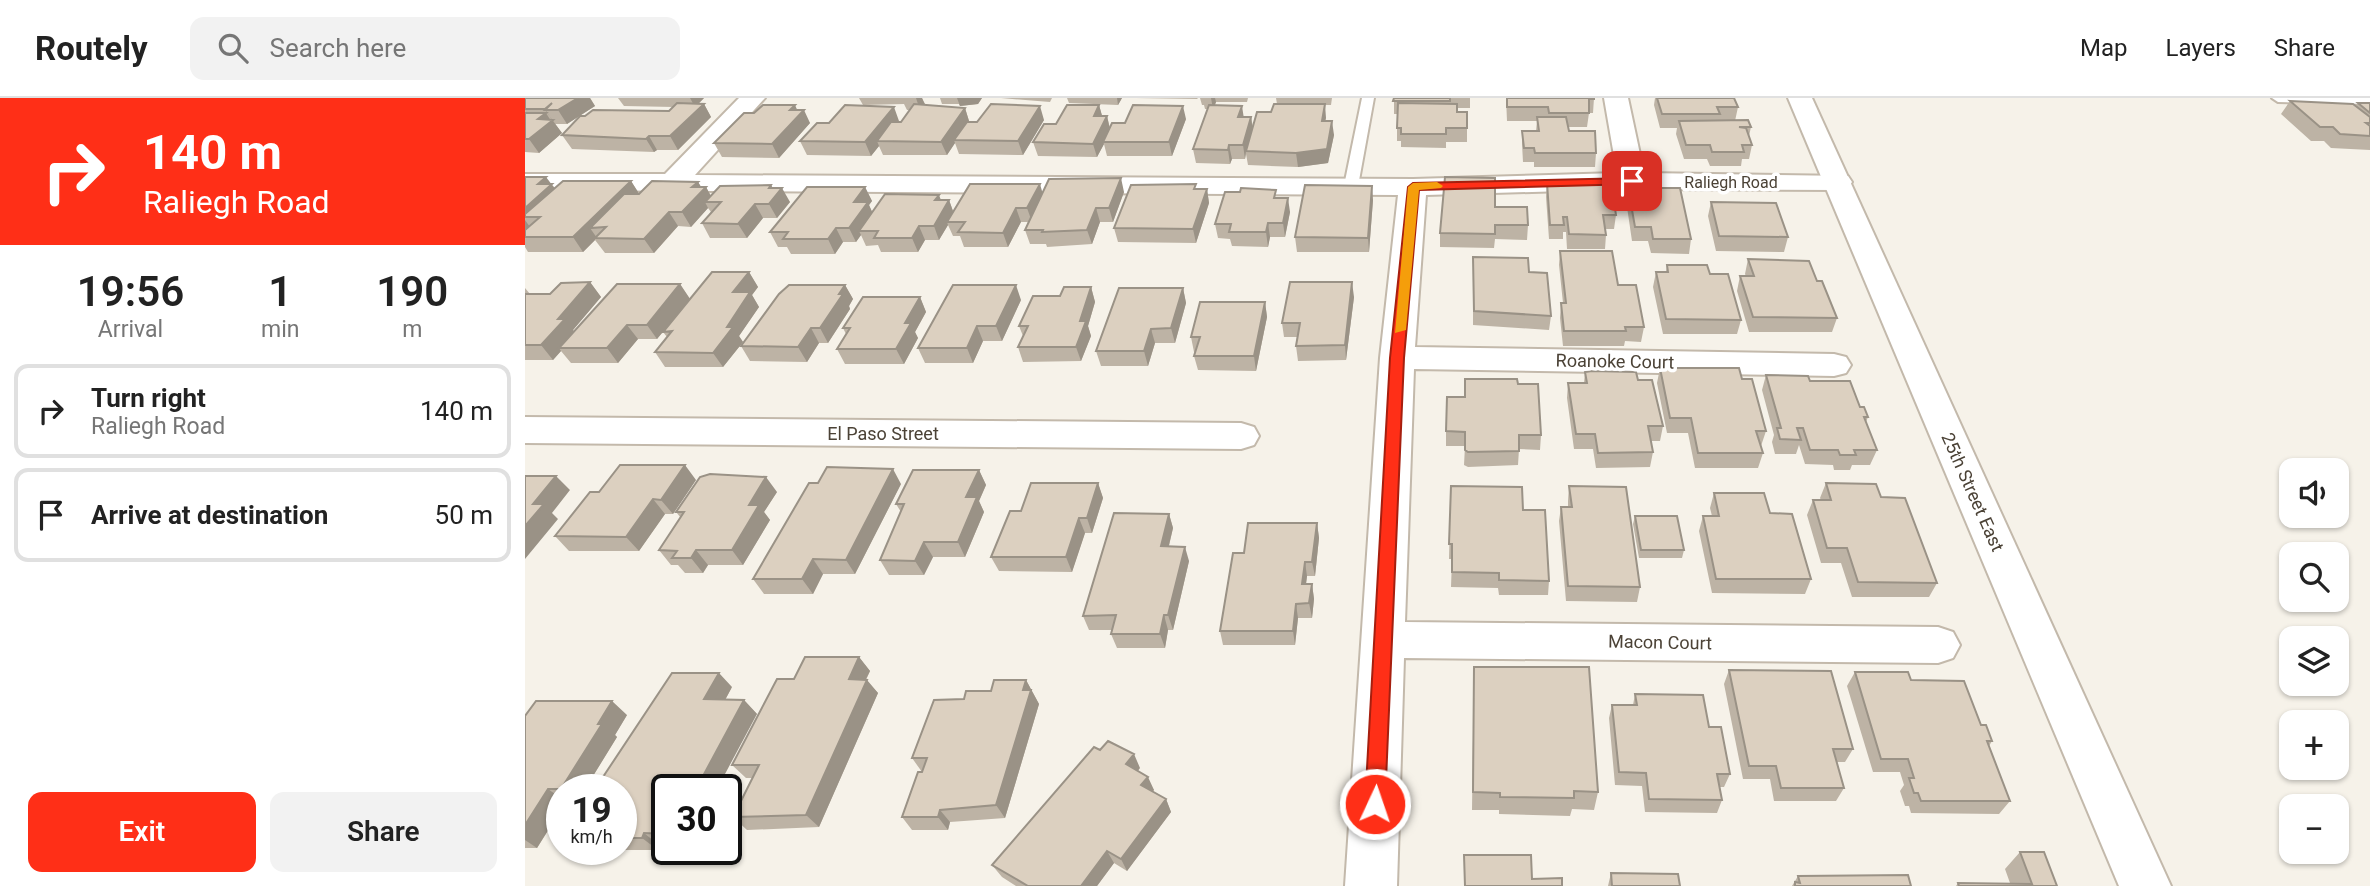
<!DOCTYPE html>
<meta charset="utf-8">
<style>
:root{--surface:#fff;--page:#f2f2f2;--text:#222;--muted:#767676;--line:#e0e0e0;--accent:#ff2f17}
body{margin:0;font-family:Roboto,sans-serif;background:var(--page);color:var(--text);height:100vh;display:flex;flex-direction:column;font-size:26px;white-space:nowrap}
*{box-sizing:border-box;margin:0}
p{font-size:23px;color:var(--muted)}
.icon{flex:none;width:38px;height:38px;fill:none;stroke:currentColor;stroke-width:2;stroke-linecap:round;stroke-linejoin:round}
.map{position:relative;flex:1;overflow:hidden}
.sheet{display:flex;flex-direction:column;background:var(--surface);width:525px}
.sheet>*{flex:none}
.banner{background:#ff2f17;color:#fff;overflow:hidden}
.buttons{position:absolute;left:1754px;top:360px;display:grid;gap:14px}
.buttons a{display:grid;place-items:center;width:70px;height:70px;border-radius:14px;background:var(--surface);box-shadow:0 2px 5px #0004;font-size:35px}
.speed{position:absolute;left:21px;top:676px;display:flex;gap:14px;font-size:35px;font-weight:700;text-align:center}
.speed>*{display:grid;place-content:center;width:91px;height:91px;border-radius:50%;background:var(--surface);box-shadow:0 2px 5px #0004;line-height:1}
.speed small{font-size:18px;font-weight:400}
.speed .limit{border:4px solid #111;border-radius:10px;background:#fff;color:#111}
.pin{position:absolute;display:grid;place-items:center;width:60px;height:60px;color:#fff;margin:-30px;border-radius:14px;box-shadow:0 4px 10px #0006}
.me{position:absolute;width:77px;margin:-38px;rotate:3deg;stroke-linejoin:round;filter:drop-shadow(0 0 5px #0008)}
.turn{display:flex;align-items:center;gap:24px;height:147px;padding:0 28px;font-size:32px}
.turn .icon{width:91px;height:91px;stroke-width:2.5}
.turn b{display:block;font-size:49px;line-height:60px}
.eta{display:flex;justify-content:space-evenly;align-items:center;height:119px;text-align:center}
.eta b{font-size:42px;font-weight:600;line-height:49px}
.cta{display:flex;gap:14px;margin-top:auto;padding:14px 28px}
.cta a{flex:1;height:80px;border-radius:14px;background:var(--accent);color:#fff;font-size:28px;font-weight:600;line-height:80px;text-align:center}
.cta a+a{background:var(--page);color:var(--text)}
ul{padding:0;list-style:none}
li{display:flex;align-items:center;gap:21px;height:94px;margin:0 14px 10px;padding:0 14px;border:4px solid var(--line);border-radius:14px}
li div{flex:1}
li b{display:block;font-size:26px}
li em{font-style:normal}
header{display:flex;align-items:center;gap:42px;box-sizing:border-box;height:98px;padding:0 35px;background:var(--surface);border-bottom:2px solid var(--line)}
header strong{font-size:33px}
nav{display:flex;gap:38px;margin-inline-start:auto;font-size:24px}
.search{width:490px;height:63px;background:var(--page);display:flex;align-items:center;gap:18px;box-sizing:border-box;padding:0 24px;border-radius:14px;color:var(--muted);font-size:26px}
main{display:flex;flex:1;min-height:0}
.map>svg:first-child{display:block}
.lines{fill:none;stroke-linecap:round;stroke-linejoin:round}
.service-casing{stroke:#c3b9ab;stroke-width:4}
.minor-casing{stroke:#c3b9ab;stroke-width:4}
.tertiary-casing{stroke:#c3b9ab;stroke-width:4}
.service{fill:#fff;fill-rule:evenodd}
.minor{fill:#fff;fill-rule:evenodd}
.tertiary{fill:#fff;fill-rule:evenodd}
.wall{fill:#bdb3a5}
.shaded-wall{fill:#9a9286}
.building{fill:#dcd0c0;stroke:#9a9286;stroke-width:2}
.route{fill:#ff2f17;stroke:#a61f0f;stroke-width:2}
.slow{fill:#f59e0b}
.labels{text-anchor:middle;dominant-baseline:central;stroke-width:7;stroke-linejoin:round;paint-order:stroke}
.far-street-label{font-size:16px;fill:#4b4236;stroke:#fff}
.street-label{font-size:18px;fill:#4b4236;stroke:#fff}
</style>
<header>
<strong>Routely</strong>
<div class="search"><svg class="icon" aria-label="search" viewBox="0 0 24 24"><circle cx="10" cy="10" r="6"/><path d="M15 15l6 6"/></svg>Search here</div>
<nav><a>Map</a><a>Layers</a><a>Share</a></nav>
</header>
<main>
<section class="sheet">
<div class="banner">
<div class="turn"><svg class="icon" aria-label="right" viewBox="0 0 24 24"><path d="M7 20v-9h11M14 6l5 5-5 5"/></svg><div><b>140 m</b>Raliegh Road</div></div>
</div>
<div class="eta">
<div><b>19:56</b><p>Arrival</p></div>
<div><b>1</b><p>min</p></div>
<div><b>190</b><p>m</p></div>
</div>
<ul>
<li><svg class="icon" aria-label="right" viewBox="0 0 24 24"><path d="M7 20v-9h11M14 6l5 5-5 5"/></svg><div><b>Turn right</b><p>Raliegh Road</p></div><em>140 m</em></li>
<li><svg class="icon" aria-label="arrive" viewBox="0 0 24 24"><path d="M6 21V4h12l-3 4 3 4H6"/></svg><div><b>Arrive at destination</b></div><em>50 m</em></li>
</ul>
<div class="cta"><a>Exit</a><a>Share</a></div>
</section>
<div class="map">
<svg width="1845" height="788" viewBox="0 0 1845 788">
<rect width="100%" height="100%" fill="#f6f2e9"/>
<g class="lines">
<defs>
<path id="service" d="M837 0H849L833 88 826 92 819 88Z
M1747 0H1845V6L1753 4Z"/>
<path id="minor" d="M214 0H240L170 77 888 81 1092 75 1079 0H1103L1119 75 1323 78 1327 84 1323 90 1313 92 1107 91 901 97 890 249 1309 256 1321 259 1326 267 1321 275 1309 278 889 271 880 524 1413 529 1428 534 1435 547 1428 560 1413 565 879 560 872 788H820L855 260 873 97 0 92V76H140Z
M0 319 716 325 729 329 734 338 729 347 716 351 0 345Z"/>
<path id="tertiary" d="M1263 0H1287L1646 788H1594Z"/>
</defs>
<use href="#service" class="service-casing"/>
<use href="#minor" class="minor-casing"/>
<use href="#tertiary" class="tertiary-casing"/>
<use href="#service" class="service"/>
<use href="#minor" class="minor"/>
<use href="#tertiary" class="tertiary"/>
</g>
<path class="wall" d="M0 0H65L70 8 42 26H30L37 35 14 55 0 54Z
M93 0H179L173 6H179L186 19 153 52H132L129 54 47 51 37 37 144 13 149 9 99 8Z
M334 0H397L399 7 440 10 444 23V24L519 22 498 57 434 56 430 45 422 57H358L354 48 346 58 282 57 275 43 374 23 373 24H376L385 12H382L379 6 338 7Z
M415 0H457L453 6 435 8 434 6H417Z
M476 0H527L525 4Z
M542 0H597L593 7 544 5Z
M611 0H673L672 1Z
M675 0H723L722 4H691L690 7 718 19H726L728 29 746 14 752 6 751 0H807L806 7H800V23L809 37 803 65 773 69 723 67 721 56 720 61H707L705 66 671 65 668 51 683 11H680L679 7H677Z
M869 0H945V10H932V14H942V44H921V50L876 49V43H872V16H869Z
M981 0H1069L1068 15H1064L1062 29H1043L1044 33 1071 55 1070 69H1009V64H998L997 46V33H1011L1012 23H982Z
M1130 0H1209L1213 9 1210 23 1226 29 1224 38 1227 47 1224 61H1217L1216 68H1185L1182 61H1159L1151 36 1152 30H1135L1129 7Z
M1765 3 1831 8 1833 5H1845V52L1806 50 1799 43H1786L1756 16Z
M574 7 577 18H582L585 30 600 25 661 21 647 58H582L579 46 572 59 513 58 508 44 531 26Z
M272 12 285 25 254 60 197 59 189 45 229 15Z
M0 79 26 86 30 90 106 83 114 96 173 84 176 89H181L186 98 248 90 265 104 252 120H238L222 140H185L177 125 186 114 183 110 166 129 153 128 129 155H80L70 142 58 154H3L0 149Z
M1022 85 1091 117 1089 131H1081V137L1080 151H1042L1041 134H1038V141H1024L1021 99Z
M340 89 347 103 344 107 347 114 416 102H424L428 113 518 94H599L588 124H575L567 146 522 149 521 146H505L500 132 503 124H496L483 149H439L435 138H428L423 127 414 142H400L393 154H356L353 147 341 148 336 137 331 144H318L310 156H266L262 149H253L245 134Z
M1118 90 1166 141 1164 156 1126 155 1123 143H1107L1102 109 1104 95H1118Z
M682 91 684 105 671 145 593 144 589 130Z
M753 100 765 114 760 139H745L743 149 707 148 705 141 693 140 690 126Z
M848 102 844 154H772L770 139Z
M1186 104 1263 139 1259 154 1191 153 1183 118Z
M970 109 1003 127 1002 142 970 141 969 150 915 149V135Z
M1035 153 1093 187 1119 229 1116 244 1100 243 1099 248H1038L1035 220 1036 205H1038L1034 167Z
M948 159 1004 174 1026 218 1024 232 948 227Z
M1223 161 1292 183 1312 220 1307 234H1224L1212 193 1215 178H1221L1220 176Z
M1142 167 1216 222 1212 236H1138L1128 189 1131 174H1141Z
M224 174 233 189 227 197 234 209 214 238 218 244 198 269H140L130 254 142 239 138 234 153 215 132 241H113L93 265H46L36 253 28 262H0V190L5 196H25L65 184 76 199 48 232 49 234 155 186 165 201Z
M320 187 328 201 324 208 325 211 303 245H294L282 264 225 263 216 248Z
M566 189 570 204 563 228 566 238 556 263 498 264 493 249 498 238 494 228 535 198Z
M658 190 661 205 650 245H630L623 268H576L571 253Z
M395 199 401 214 390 234 393 240 379 266H320L312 251 321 236 318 230Z
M829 199 821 262 773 263 771 248 772 239H759L757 225Z
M496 202 477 243H458L448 265H400L393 250Z
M740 204 742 219 731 273 673 272 669 258 670 254H669L666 239Z
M1135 270 1217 281 1241 333 1236 348 1238 355 1233 370H1170L1163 335H1142L1132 285Z
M1060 274 1113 282 1138 328 1135 343H1126L1128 354 1125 369 1071 370 1068 351H1049L1042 300 1043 285H1059Z
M1241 277 1285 283 1335 309 1343 319 1341 324 1352 352 1345 367H1327L1325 372H1309L1308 367 1280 366 1274 347 1271 356H1250L1247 344 1249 337 1237 292Z
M993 286 1016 337 1015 352 994 351 993 367 943 369 939 367 940 348H921V333L940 299Z
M454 372 461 387 454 403 459 414 440 459H408L399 477H364L355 462 376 414 371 406Z
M171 382 148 416H140L114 453H44L30 438Z
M573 385 578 400 567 435H560L547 474 474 473 466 459 496 413Z
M1301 385 1356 399 1412 485 1404 499H1327L1316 465H1296L1282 417 1288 402H1296L1295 400Z
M376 386 330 476H298L288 496H239L228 481Z
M926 388 1024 483 1023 497H974L973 490 926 489 927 461H924Z
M1044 388 1115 489 1112 504 1041 503 1034 423 1036 409H1043V403Z
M252 394 239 414 245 422 218 467H183L178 475H160L153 467H146L134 452 156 420 151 414Z
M1189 395 1245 415 1286 481 1280 496 1187 495 1174 433 1178 418H1187L1185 410Z
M644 416 648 430 644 448 664 463 648 532H643L640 550H592L586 536 587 532H564L558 518Z
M1110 418 1159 452 1157 460H1114L1108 426Z
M792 425 794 440 790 478H782L781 486H787L789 501 787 520H773L770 547H698L695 533 719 455Z
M334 559 345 573 341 582 353 595 294 729 222 732 208 719 228 680H221L207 667 269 581Z
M949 569 1073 694 1069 712 1047 711 1045 718 974 716V712H947Z
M1204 572 1328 651 1320 664H1312L1319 690 1311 703H1249L1245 681H1218L1199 586Z
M1330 574 1386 582 1456 627 1467 643 1464 648 1485 703 1474 716 1386 715 1384 708H1380L1375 693 1379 687 1375 674H1348L1322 588Z
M501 582 514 606 480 720 425 724 423 732H387L377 719 397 674 387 660 439 601Z
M207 589 200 602H219L232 616 142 691V748H135L133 752H75L72 751H96V691Z
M1110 596 1184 629 1205 676 1199 689H1195L1197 702 1192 715 1120 714 1117 688 1090 687 1084 620 1087 607H1108Z
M102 617 90 637 92 639 60 691H37V710L12 750H0V618Z
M615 670 613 673 629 692 627 694 641 701 646 714 602 773 589 765 572 788H491L477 779 467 767Z
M1495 754 1532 788H1431L1433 785H1485L1480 771Z
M1086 775 1155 788H1083Z
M1273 778 1386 788H1267Z"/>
<path class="shaded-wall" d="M32 0 20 12 37 35 14 55 4 41 13 21 21 15 26 23 27 22 20 11Z
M53 0H65L70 8 42 26 33 12Z
M165 0H179L170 9Z
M391 0H397L400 6 395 12Z
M432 0H457L453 6 435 8Z
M592 0H597L593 7Z
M686 0H690L691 4 688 11Z
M179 6 186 19 153 52 145 38Z
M800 6 801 20 798 36 797 23Z
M270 7 274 16 279 12 285 25 254 60 247 46 265 12Z
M574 7 578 21 569 18Z
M515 8 519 22 498 57 493 43Z
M658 8 661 21 647 58 644 44Z
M717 8 719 21 713 19Z
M369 9 374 23 358 43H352L354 48 346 58 340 44Z
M440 10 444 23 432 42H429L430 45 422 57 416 44Z
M582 18 585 32 578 44 579 46 572 59 568 46Z
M726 19 728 33 721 53 720 61 718 47Z
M807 23 809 37 803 65 773 69 771 55Z
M124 38 132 52 129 54 121 41Z
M704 47 707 61 705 66 703 52Z
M21 79 37 100 15 119H0V110L13 86Z
M596 80 599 94 588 124 584 110Z
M106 83 115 97 81 129 65 130 72 140H70V142L58 154 48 139Z
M173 84 178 92 181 89 189 104H180L183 110 166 129 157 114 167 89Z
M515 86 519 100 507 124 502 110Z
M246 87 252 97 257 90 265 104 252 120 244 106V90Z
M847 88 848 102 844 154 843 140Z
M340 89 347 103 344 107 349 118 334 133 336 137 331 144 324 130 329 104Z
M682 91 684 105 671 145 668 131Z
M414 97 419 110 424 102 429 116 422 124 423 127 414 142 409 128 410 102Z
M763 100 765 114 760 139 758 125Z
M230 106 238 120 222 140 213 126Z
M491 110 496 124 483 149 478 135Z
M571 110 575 124 567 146 562 132Z
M144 114 153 128 129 155 119 141Z
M0 122 5 129 0 133Z
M743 125 745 139 743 149 741 134Z
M394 128 400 142 393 154 387 140Z
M311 130 318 144 310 156 303 141Z
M224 174 233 189 227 197 234 209 214 238 218 244 198 269 188 255 202 229 208 194Z
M65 184 76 199 48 232 51 236 34 250 36 253 28 262 16 247 33 221Z
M827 184 829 199 821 262 820 247Z
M155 186 165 201 132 241 122 227Z
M320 187 328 201 324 208 325 211 303 245 295 230Z
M491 187 496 202 477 243 471 228Z
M566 189 570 204 563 228 566 238 556 263 551 249 555 223Z
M658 190 661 205 650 245 646 230Z
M395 199 401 214 390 234 393 240 379 266 371 251 380 225Z
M740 204 742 219 731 273 729 258Z
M102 227 113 241 93 265 82 250Z
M452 228 458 243 448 265 442 250Z
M286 230 294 245 282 264 273 249Z
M626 231 630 245 623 268 619 253Z
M160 367 171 382 148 416 136 402Z
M368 371 376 386 330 476 321 462Z
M454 372 461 387 454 403 459 414 440 459 433 444 441 399Z
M31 378 45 392 27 415 33 421 0 461V428L8 406Z
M241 379 252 394 239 414 245 422 218 467 207 452 224 407Z
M573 385 578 400 567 435 562 420Z
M128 401 140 416 114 453 101 439Z
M644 416 648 430 640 463 636 448Z
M554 420 560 435 547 474 541 459Z
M792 425 794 440 790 478 787 464Z
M399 444 408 459 399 477 390 463Z
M660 449 664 463 648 532 643 517Z
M171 452 183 467 178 475 166 460Z
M288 461 298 476 288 496 277 481Z
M780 464 782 478 779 501 777 486Z
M787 486 789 501 787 520 784 505Z
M771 506 773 520 770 547 768 533Z
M639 517 643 532 640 550 635 536Z
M334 559 345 573 334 595 324 581Z
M194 575 207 589 193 615 179 601Z
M342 582 353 595 294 729 281 717Z
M501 582 514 606 480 720 471 707 498 592Z
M219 602 232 616 192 691H171Z
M87 603 102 617 90 637 92 639 60 691 37 692 36 691Z
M609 656 615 670 607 679 601 666Z
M623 679 629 692 622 700 616 687Z
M23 691 37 701V710L12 750 0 742V727Z
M641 701 646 714 602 773 596 761Z
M415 712 425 724 423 732 413 719Z
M119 735 135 748 133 752 117 740Z
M582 753 589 765 572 788H556Z"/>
<path class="building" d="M0 0H53L33 12H20L27 5 20 11H0Z
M869 0H925V3H868Z
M982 0H1069V1H1064V15H1024L1023 9H982Z
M1132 0H1209L1213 9H1192L1195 16H1137Z
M1765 3 1828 6 1845 19V25H1841L1845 28V38L1815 36 1808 29H1795Z
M152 5 179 6 145 38H124L121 41 37 37 55 18H60L68 12 144 13Z
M873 5 932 6V14H942V30H921V36H876V30H872Z
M1833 5H1845V15Z
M389 6 440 10 416 44 352 43 366 24H376Z
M466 6 515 8 493 43 429 42 442 24H452Z
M749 6H800L797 23H807L802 51 771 55 721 53 732 14H746Z
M238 7H270L265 12H279L247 46 189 45 219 15H229Z
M320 7 369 9 340 44 275 43 292 25H304Z
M542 7H574L569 18H582L568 46 508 44 519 26H531Z
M608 7 658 8 644 44H578L587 25H600Z
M684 7 717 8 713 19H726L718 47H704L703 52 668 51Z
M0 15H21L13 21 28 22 4 41H0Z
M1012 19H1041L1044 33H1070L1071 55H1010L1009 50H999L997 33H1014Z
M1223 22 1226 29H1214L1221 30 1227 47H1217L1219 54H1187L1185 47H1161L1154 23Z
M0 79H21L13 86H27L0 110Z
M920 79 970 80V109H1002L1003 127H970V136L915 135Z
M596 80 584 110H571L562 132 517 134 518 132H500L524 81Z
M38 83H106L48 139H0V132L15 119H0V116Z
M127 83 173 84 167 89H181L157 114H144L119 141 70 140 81 129 65 130 99 96H114Z
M1022 85H1086L1091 117H1078L1081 137 1044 136 1042 119H1038L1039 127H1025Z
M445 86H515L502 110H491L478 135 433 134 440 124H422Z
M671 86 669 91H682L668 131 589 130 606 87Z
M246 87 244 90H257L244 106H230L213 126 177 125 196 104H180L195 88Z
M780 87 847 88 843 140 770 139Z
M282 89H340L329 104H343L324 130H311L303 141H258L263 134H245Z
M716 90 751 92 749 100H763L758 125H743L741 134H704L706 126H690L700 94H715Z
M1118 90H1155L1166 141H1128L1126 129H1110L1104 95H1119Z
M360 96 414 97 410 102H424L409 128H394L387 140H349L353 133H334Z
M1186 104 1251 105 1263 139 1194 138Z
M1035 153H1087L1093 187H1111L1119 229H1100L1101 233H1039L1036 205H1041Z
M948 159 1003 160 1004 174 1022 175 1026 218 949 213Z
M1223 161 1284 163 1292 183H1297L1312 220 1228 219 1215 178H1229Z
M1142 167H1182L1185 176H1203L1216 222 1141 221 1131 174H1143Z
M187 174H224L208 194H225L202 229H208L188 255 130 254 147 233 138 234Z
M65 184 33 221H40L16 247H0V196H25L36 185Z
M765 184H827L820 247 771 248 775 225H757Z
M92 186H155L122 227H102L82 250H34Z
M264 187H320L314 196H318L295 230H286L273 249 216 248 254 196Z
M428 187H491L471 228H452L442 250H393Z
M539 189H566L555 223H561L551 249H493L503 228H494L508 198H535Z
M594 190H658L646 230 626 231 619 253H571Z
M338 199H395L380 225H386L371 251H312L325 230H318Z
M675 204H740L729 258H669L675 239H666Z
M1135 270H1214L1217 281H1227L1241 333H1231L1238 355H1173L1166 320H1145Z
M1067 273 1111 274 1113 282H1127L1138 328H1123L1128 354 1073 355 1070 336H1051L1043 285H1062L1060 274Z
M1241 277 1283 278 1285 283H1325L1335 309H1339L1343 319H1339L1352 352H1329L1331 357H1315L1313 352H1285L1278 330H1272L1276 342 1255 341 1252 330H1256Z
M940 281H992L993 286H1013L1016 337H994V353L943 354 940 352V334L921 333 922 299H940Z
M95 367H160L136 402 128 401 101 439 30 438 65 394H74Z
M302 369 368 371 321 462 288 461 277 481H228L284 385H293Z
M388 372H454L441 399H452L433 444H399L390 463 355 462 379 406H371Z
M185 376 241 379 224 407H234L207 452H171L166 460H147L152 453 134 452 159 414H151L175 379Z
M0 378H31L8 406H19L0 428Z
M506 385H573L562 420H554L541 459H466L485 413H496Z
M1301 385 1351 386 1356 399 1380 400 1412 485 1333 484 1322 450H1302L1288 402H1306Z
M926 388 997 389 998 412H1020L1024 483 974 482V475L927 474V446H924Z
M1044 388 1101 389 1115 489 1043 488 1036 409H1047Z
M1189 395H1239L1245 415 1267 416 1286 481H1191L1178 418H1194Z
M589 415 644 416 636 448 660 449 643 517H639L635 536H586L591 517 558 518Z
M1110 418H1152L1159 452H1116Z
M723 425H792L787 464H780L777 486H787L784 505 771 506 768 533H695L708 455H719Z
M280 559H334L324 581 342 582 281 717 208 719 234 667H207L252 581H269Z
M949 569H1064L1073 694 1049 693V700L975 699V695L948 694Z
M1204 572 1306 573 1328 651H1308L1319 690H1256L1251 668H1224Z
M1330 574H1383L1386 582 1439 583 1456 627H1461L1467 643H1462L1485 703H1396L1393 695H1389L1384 680H1389L1383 661H1356Z
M147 575H194L179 601 219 602 171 691H142V736L119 735 117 740H96V691H70Z
M469 582H501L498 592H506L471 707 415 712 413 719H377L393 674H397L402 660H387L409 602 439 601 441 593H466Z
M1110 596 1178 597 1184 629H1196L1205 676H1192L1197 702 1124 701 1121 675 1094 674 1087 607H1112Z
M11 603H87L73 626H77L36 691H23L0 727V618Z
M583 643 609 656 601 666 623 679 616 687 641 701 596 761 582 753 556 788H503L467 767 569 649 575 652Z
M1495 754H1519L1532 788H1434L1433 785 1507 786Z
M939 757H1006L1007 781 1037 780V788H940Z
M1086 775 1153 776 1155 788H1087Z
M1383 777 1386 788H1270V784L1275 785 1273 778Z"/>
<path class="route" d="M1107 80 1113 83 1111 86 894 92 879 260 860 706 857 713 850 715 843 713 840 706 865 260 883 89 888 85Z"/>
<path class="slow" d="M912 84 918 88 916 90 894 92 881 232 870 235 883 89 888 85Z"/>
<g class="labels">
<g class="far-street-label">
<text x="1206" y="84">Raliegh Road</text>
</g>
<g class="street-label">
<text transform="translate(1090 263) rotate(1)">Roanoke Court</text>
<text x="358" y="335">El Paso Street</text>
<text transform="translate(1448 394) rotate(66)">25th Street East</text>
<text transform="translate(1135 544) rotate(1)">Macon Court</text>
</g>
</g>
</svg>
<div class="buttons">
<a><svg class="icon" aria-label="sound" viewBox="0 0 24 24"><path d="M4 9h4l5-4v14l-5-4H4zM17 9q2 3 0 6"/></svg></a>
<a><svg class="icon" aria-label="search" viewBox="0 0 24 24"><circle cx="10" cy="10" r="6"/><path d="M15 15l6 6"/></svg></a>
<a><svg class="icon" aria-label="layers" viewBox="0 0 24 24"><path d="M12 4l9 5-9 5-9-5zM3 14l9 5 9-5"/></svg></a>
<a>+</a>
<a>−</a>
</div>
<div class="speed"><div>19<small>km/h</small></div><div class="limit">30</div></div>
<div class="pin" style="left:1107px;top:83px;background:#d93025"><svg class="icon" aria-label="arrive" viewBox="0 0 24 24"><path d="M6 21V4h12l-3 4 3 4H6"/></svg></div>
<svg class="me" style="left:850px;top:706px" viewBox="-20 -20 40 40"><circle r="17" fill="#ff2f17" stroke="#fff" stroke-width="3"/><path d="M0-11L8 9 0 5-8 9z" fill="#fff"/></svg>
</div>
</main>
